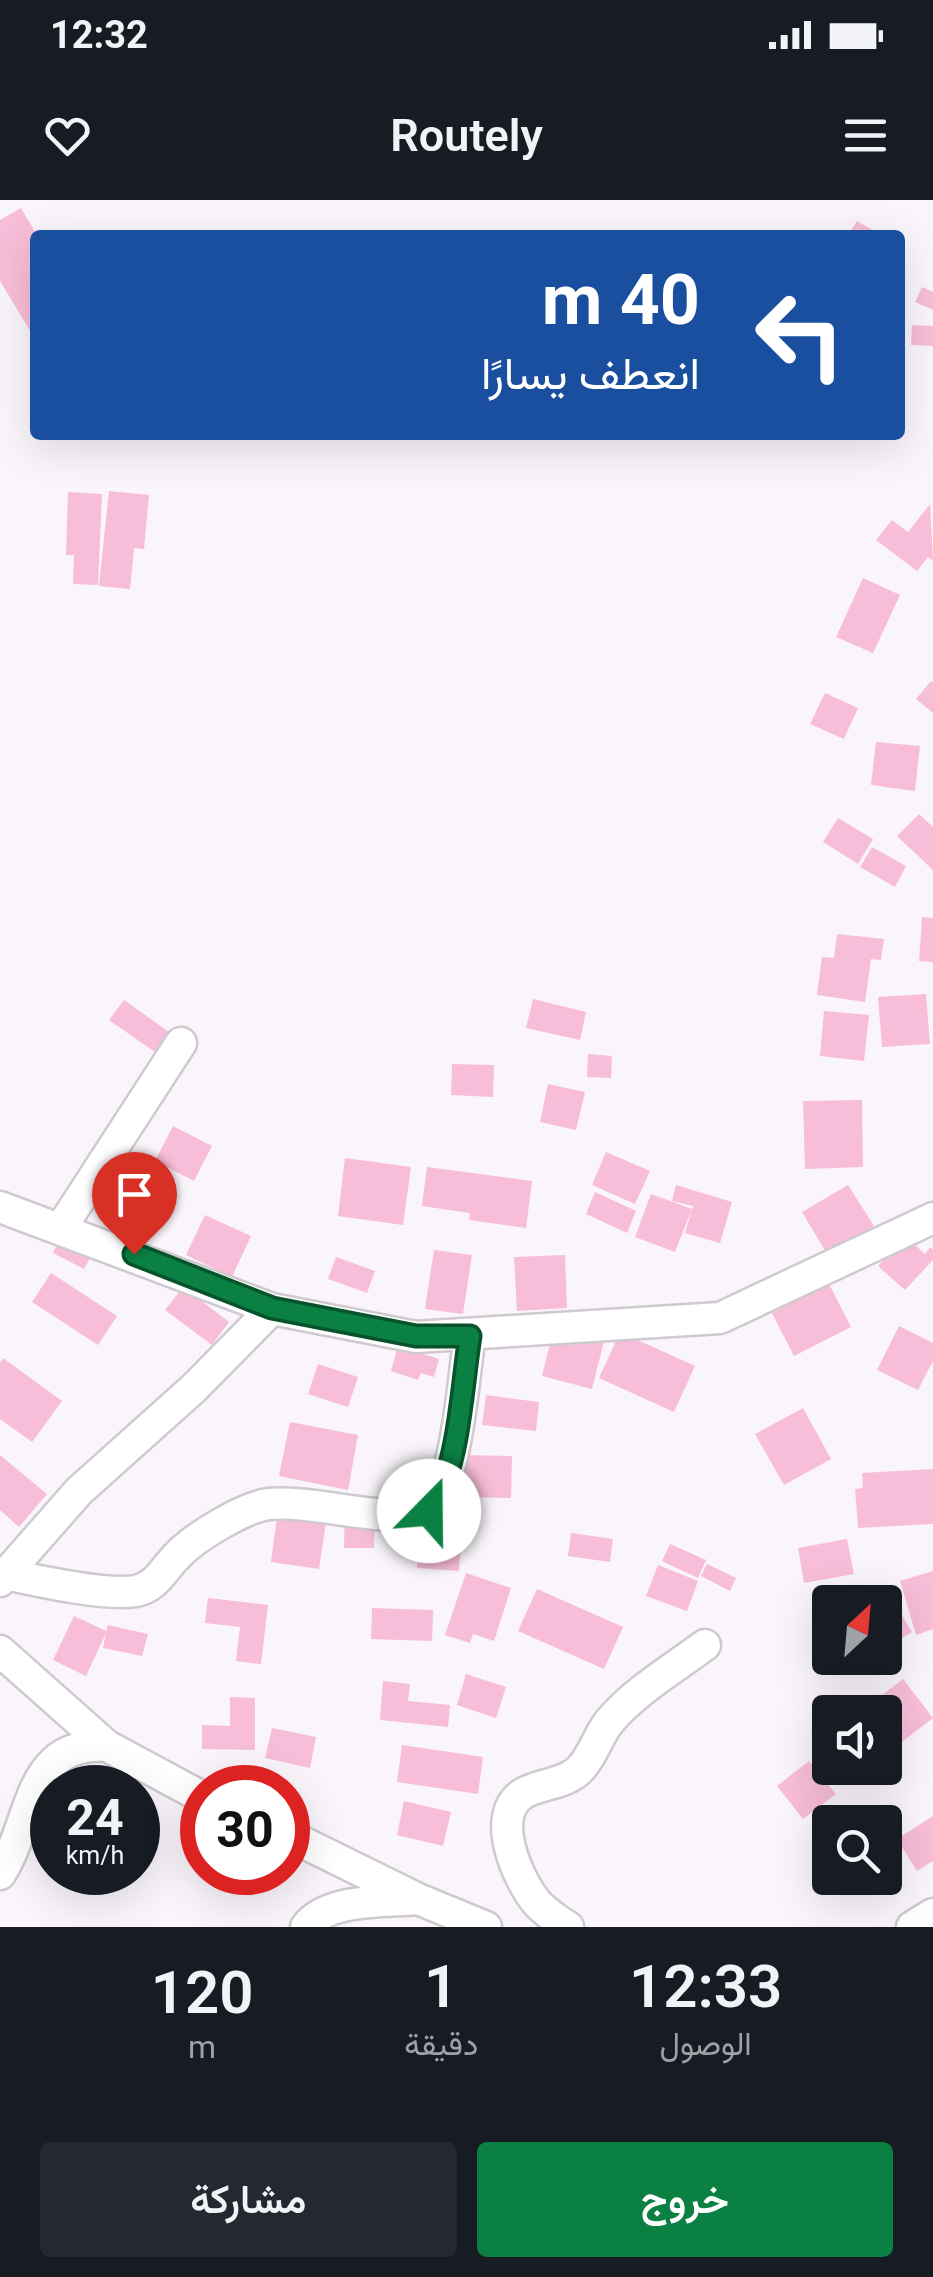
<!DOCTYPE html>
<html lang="ar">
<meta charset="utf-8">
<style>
:root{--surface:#171b24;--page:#242831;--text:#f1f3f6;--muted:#9ea1a6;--accent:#0b8043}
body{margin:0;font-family:Roboto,Vazirmatn,sans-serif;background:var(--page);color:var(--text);direction:rtl;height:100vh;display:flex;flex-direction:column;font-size:38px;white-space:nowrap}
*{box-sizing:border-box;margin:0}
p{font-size:32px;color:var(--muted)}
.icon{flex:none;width:55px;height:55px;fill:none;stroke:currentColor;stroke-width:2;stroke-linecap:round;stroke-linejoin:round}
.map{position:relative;height:1727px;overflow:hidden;direction:ltr}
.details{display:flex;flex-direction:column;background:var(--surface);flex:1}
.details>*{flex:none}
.guide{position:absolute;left:30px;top:30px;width:875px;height:210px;border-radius:10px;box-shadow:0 10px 40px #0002;direction:rtl;background:#1a4fa0;color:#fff;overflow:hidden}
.needle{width:65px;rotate:26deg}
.controls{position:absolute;left:812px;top:1385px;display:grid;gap:20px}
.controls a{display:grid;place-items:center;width:90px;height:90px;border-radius:10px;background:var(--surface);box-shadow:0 10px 40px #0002;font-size:50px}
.speed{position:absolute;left:30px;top:1565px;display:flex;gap:20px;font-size:50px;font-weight:700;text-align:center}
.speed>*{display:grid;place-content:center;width:130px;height:130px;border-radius:50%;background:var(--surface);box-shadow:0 10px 40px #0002;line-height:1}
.speed small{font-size:25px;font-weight:400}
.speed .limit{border:15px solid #d22;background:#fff;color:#111}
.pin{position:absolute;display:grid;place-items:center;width:85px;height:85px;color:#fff;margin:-102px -42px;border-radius:50% 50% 50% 0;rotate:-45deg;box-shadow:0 0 10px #0007}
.pin .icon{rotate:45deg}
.me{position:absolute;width:110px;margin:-55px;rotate:22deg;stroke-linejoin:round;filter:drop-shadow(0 0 8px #0008)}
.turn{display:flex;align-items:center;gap:35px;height:210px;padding:0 40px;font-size:45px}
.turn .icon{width:130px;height:130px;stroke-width:2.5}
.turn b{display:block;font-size:70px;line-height:85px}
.eta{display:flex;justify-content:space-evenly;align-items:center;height:170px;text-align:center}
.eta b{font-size:60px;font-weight:600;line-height:70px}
.button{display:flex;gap:20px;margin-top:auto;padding:20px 40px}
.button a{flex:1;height:115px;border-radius:10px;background:var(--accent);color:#fff;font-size:40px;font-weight:600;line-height:115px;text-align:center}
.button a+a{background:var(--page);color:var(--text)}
.status{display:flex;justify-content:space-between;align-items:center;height:70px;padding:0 50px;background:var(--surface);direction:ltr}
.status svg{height:28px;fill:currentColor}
header{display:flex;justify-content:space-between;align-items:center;height:130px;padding:0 40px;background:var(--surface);font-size:45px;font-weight:600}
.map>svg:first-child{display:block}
.building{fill:#f8bdd8}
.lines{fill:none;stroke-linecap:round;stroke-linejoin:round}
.street-casing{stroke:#cfcacf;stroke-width:35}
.street{stroke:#fff;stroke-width:30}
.route-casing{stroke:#07532c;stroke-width:25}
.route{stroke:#0b8043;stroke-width:18}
</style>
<div class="status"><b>12:32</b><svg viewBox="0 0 49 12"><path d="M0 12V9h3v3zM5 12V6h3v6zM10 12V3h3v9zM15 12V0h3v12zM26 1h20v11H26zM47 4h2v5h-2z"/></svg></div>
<header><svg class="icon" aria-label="menu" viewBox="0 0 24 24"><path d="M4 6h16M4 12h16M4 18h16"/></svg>Routely<svg class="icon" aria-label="heart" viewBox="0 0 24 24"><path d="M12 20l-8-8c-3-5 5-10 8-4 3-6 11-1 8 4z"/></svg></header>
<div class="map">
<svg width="933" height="1727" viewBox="0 0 933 1727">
<rect width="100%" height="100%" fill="#f9f5fa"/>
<path class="building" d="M21 8 37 35 35 53 29 56 35 67V139L0 81V20Z
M857 21 881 35H848Z
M922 87 933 92V110L915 102Z
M912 125 933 126V146L911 145Z
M109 291 149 295 144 349 134 348 130 389 99 386Z
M68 292 102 294 98 385 73 384 74 355H66Z
M930 304 933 361 928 357 917 371 876 340 892 320 908 332Z
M863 378 900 395 873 453 836 437Z
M931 481 933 483V513L916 499Z
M825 493 858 508 844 539 810 524Z
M876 542 920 546 915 591 871 585Z
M919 614 933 627V670L897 636Z
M838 618 873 639 858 664 823 642Z
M872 647 906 666 895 687 860 667Z
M922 717 933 718V762L919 761Z
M837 734 884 739 881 760 871 759 865 802 817 795 822 757 834 758Z
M926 794 930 844 882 847 878 797Z
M533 799 586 812 580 840 526 828Z
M124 800 169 832 155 852 109 820Z
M824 811 869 815 864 861 820 856Z
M588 854 612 856 611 878 587 877Z
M452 864 494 865 493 897 451 895Z
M548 884 585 892 576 930 540 922Z
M862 900 863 967 805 969 803 901Z
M173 926 212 946 194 981 155 961Z
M606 952 650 971 635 1004 592 985Z
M345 958 411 967 403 1025 338 1016Z
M427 967 532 981 526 1028 469 1020 470 1013 422 1006Z
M676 985 732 1002 720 1043 685 1033 693 1006 672 1001Z
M848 985 874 1026 827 1054 802 1012Z
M595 992 636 1011 627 1033 586 1014Z
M651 994 692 1009 675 1052 635 1037Z
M205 1015 251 1036 232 1077 186 1055Z
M66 1027 98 1043 84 1069 53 1053Z
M905 1036 925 1054 930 1047 933 1050V1060L905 1090 878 1066Z
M434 1050 472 1055 463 1114 425 1109Z
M565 1055 567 1108 517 1111 514 1057Z
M336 1057 375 1071 367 1093 328 1079Z
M51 1073 117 1116 98 1145 32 1102Z
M829 1084 851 1127 794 1156 772 1113Z
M183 1087 229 1122 212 1145 165 1110Z
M555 1123 605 1137 592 1189 542 1176Z
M899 1126 933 1143V1161L918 1190 877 1170Z
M620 1132 695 1166 674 1212 599 1178Z
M398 1146 439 1159 434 1177 421 1173 418 1180 391 1171Z
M3 1158 62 1201 32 1242 0 1219V1163Z
M318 1164 358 1177 348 1207 308 1194Z
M486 1195 539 1202 536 1231 482 1225Z
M803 1208 831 1259 784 1285 755 1234Z
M290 1222 358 1235 348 1290 279 1276Z
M0 1255 47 1294 19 1327 0 1310Z
M462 1255 512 1256 511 1298 462 1297Z
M933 1269V1324L858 1328 855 1289 863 1288 862 1273Z
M279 1302 328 1309 319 1369 271 1362Z
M345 1309 375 1310 374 1348H344Z
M421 1317 463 1321 459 1371 417 1368Z
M571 1333 613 1339 610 1362 568 1356Z
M847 1339 854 1374 804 1383 798 1348Z
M670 1344 706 1360 698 1378 662 1361Z
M707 1364 736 1378 730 1391 701 1376Z
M658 1365 698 1381 687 1411 646 1396Z
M933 1371V1429L916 1435 900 1381Z
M466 1373 511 1388 494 1441 473 1434 470 1443 445 1435Z
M884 1385 912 1432 885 1448V1402H854Z
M537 1389 623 1427 604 1469 518 1431Z
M208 1398 268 1405 261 1464 236 1461 240 1427 205 1423Z
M372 1408 433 1410 432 1441 371 1439Z
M74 1416 106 1431 108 1425 148 1434 142 1456 103 1448 106 1433 86 1476 53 1460Z
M466 1474 506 1487 496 1518 457 1505Z
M903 1479 933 1518 890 1551 885 1544V1512H860Z
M383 1481 410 1484 408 1501 450 1505 448 1527 380 1520Z
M230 1497 255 1498V1550L202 1549V1525L230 1526Z
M830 1517V1556L811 1532Z
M272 1528 316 1537 310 1568 265 1558Z
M402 1545 483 1557 478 1594 397 1582Z
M809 1561 836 1594 803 1619 777 1586Z
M404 1601 451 1612 443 1646 397 1635Z
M933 1616V1661L917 1671 897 1639Z"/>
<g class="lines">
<defs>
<path id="street" d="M0 1007 272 1109 416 1137 720 1118 933 1018
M61 1028 181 843
M6 1374C38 1381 105 1396 136 1391 156 1387 163 1370 176 1357 193 1338 244 1307 269 1304 311 1299 396 1326 429 1311 459 1273 462 1184 470 1136
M0 1381 79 1291 194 1188 272 1109
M0 1451 107 1546 202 1597
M288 1635 418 1699 486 1727
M0 1674C34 1622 26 1540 107 1546
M306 1727C327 1698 386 1702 418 1699
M568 1727C557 1720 547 1713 538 1704 518 1681 488 1614 524 1593 542 1583 567 1584 581 1568 593 1555 598 1536 609 1522 635 1491 673 1469 705 1445
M912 1727 933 1714"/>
</defs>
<use href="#street" class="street-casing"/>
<use href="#street" class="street"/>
</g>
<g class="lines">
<defs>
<path id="route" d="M134 1054 272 1108 416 1136H470C462 1184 459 1274 429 1311"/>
</defs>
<use href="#route" class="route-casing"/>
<use href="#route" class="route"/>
</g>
</svg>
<div class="controls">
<a><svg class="needle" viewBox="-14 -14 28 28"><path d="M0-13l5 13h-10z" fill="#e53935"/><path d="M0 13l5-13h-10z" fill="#9ea1a6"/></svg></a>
<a><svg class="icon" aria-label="sound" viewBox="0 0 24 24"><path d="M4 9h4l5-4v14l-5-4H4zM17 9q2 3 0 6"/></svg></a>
<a><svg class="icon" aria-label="search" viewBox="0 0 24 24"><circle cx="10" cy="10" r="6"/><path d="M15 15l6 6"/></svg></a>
</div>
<div class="speed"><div>24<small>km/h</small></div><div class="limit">30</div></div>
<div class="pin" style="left:134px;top:1054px;background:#d93025"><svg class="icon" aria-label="arrive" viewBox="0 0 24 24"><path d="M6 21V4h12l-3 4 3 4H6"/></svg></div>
<svg class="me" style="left:429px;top:1311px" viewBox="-20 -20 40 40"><circle r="19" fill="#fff"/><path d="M0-13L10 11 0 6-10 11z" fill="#0b8043"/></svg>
<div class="guide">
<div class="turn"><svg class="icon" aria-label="left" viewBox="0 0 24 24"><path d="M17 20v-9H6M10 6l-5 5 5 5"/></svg><div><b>40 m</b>انعطف يسارًا</div></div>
</div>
</div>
<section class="details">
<div class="eta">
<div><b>12:33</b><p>الوصول</p></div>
<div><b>1</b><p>دقيقة</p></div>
<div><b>120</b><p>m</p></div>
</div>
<div class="button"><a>خروج</a><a>مشاركة</a></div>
</section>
